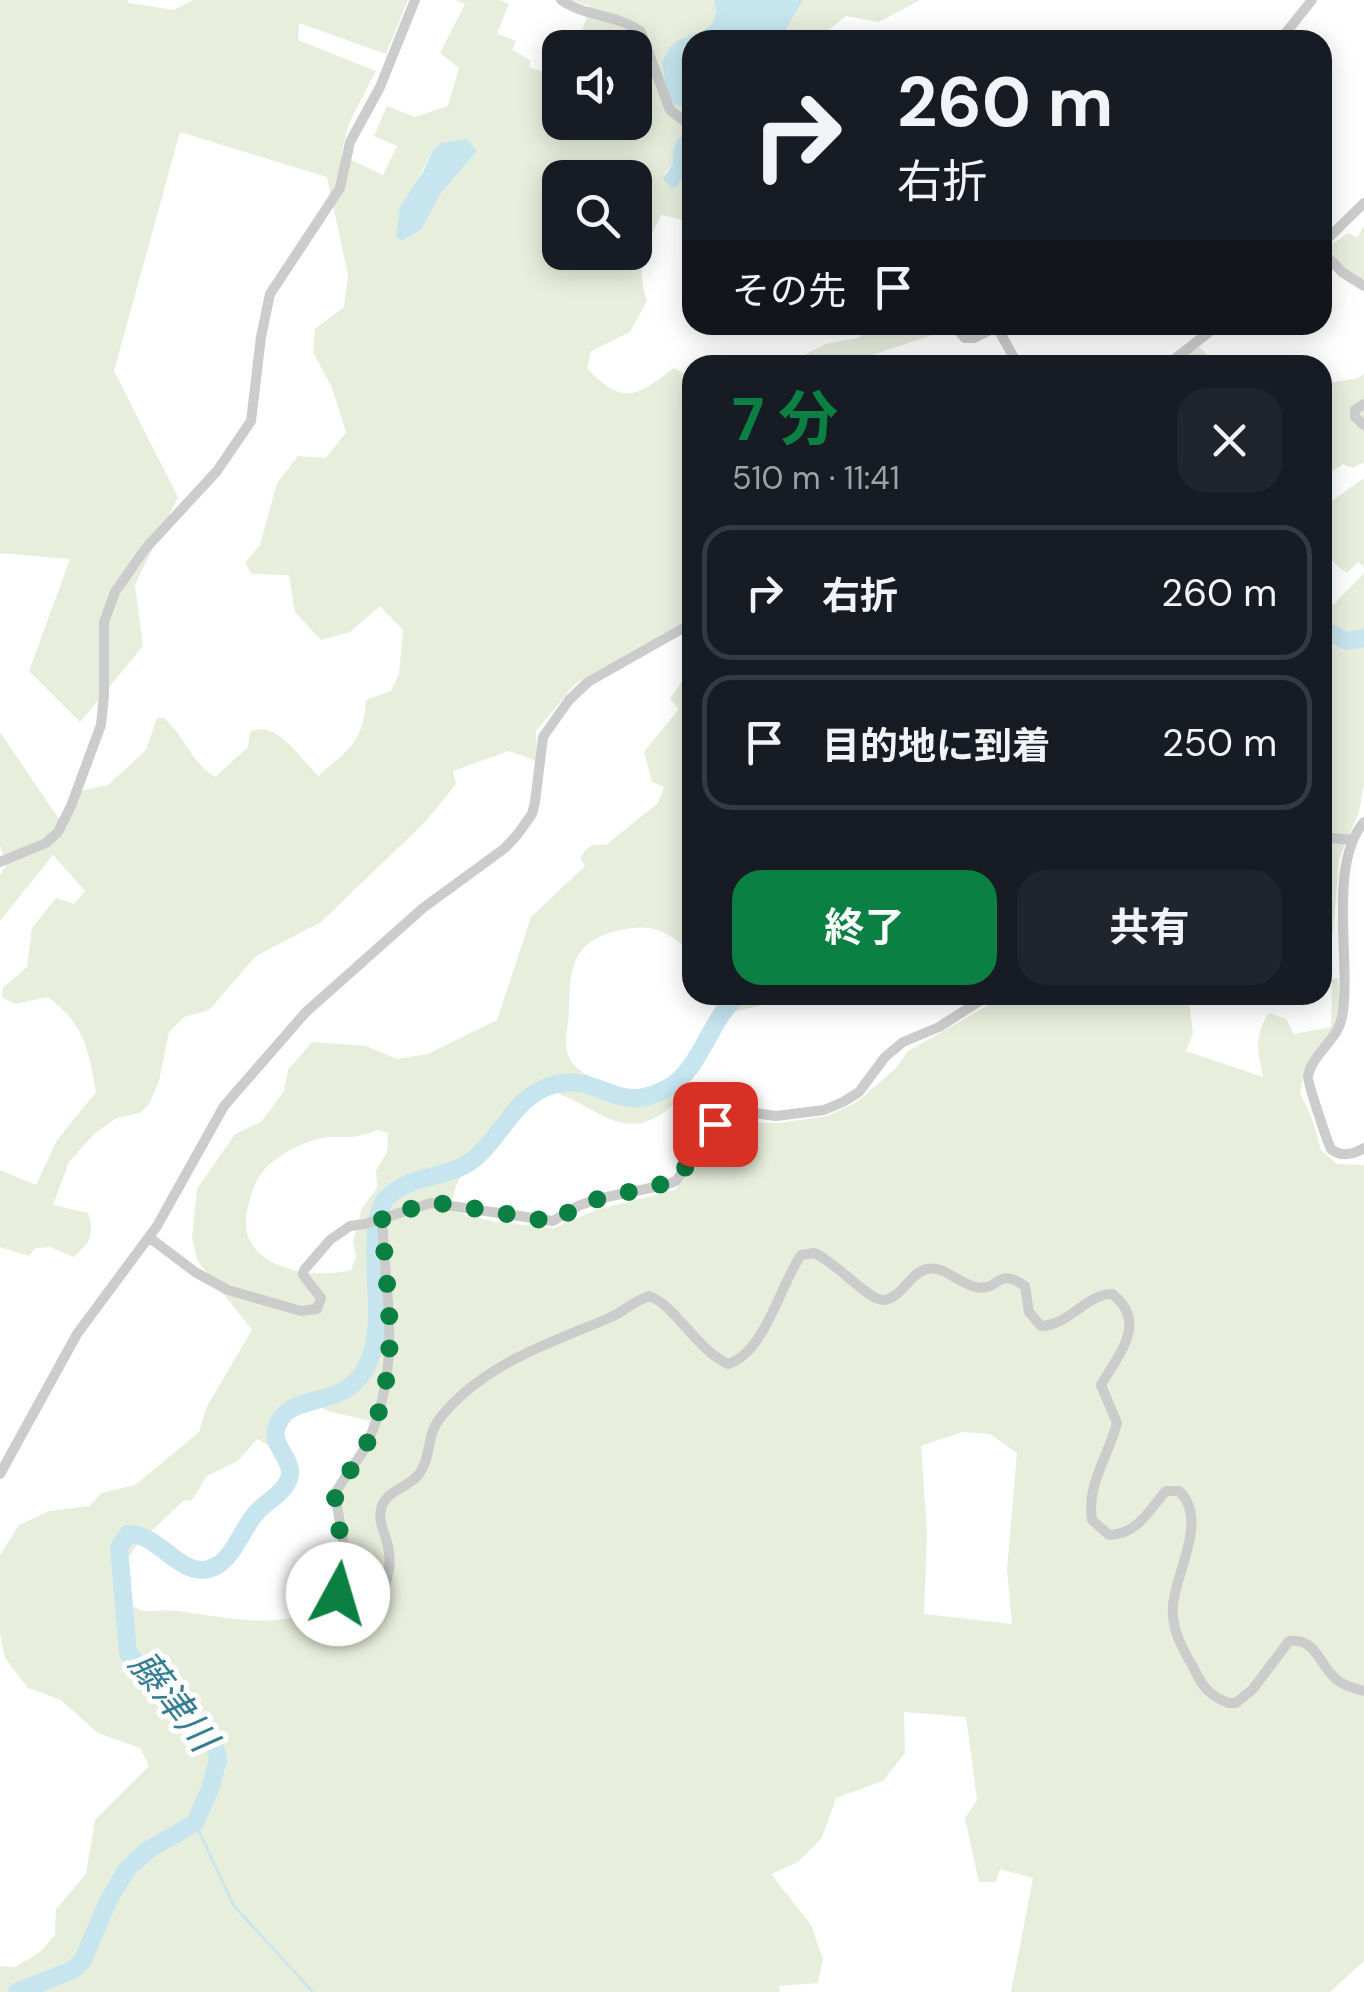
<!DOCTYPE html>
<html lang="ja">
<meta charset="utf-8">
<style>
:root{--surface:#171b24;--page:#20242c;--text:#f1f3f6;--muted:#9ea1a6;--line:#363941;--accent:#0b8043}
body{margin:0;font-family:"DM Sans","Noto Sans JP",sans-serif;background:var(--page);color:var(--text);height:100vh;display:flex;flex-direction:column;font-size:38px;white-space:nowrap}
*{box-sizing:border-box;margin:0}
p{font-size:32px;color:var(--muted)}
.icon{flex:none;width:55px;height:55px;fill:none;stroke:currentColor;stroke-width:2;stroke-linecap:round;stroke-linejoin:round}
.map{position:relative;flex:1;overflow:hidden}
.details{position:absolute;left:682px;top:355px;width:650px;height:650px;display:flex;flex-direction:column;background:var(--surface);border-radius:30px;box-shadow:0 5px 25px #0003}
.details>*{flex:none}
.top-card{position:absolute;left:682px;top:30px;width:650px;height:305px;border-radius:30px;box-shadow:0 5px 25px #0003;background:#171b24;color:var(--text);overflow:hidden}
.controls{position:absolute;left:542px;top:30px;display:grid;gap:20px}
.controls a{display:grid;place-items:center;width:110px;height:110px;border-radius:20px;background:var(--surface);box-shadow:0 5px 25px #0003;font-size:50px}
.pin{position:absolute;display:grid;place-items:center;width:85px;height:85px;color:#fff;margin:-42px;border-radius:20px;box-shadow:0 5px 15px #0006}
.me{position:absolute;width:110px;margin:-55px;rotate:6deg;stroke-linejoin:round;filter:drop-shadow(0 0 8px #0008)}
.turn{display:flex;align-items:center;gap:35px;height:210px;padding:0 50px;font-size:45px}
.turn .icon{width:130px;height:130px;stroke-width:2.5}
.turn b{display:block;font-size:70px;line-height:85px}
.then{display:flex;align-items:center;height:95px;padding:0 50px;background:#0003;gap:20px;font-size:38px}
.round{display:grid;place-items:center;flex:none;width:105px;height:105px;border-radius:30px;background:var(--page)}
.head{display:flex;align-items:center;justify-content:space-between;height:170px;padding:0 50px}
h1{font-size:60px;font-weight:700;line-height:75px;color:var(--accent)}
.primary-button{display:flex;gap:20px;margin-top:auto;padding:20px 50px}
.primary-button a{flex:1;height:115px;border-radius:30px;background:var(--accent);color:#fff;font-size:40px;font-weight:700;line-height:115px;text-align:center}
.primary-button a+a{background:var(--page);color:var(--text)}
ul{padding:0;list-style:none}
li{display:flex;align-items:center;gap:30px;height:135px;margin:0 20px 15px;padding:0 30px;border:5px solid var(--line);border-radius:30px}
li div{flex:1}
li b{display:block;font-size:38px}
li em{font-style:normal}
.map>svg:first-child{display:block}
.green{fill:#e8eedc;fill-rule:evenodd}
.water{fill:#c6e5ef}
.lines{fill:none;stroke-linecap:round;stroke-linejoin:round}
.stream{stroke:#c6e5ef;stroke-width:2.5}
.river{stroke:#c6e5ef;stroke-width:18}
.street{stroke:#ccc;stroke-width:10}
.route{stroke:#0b8043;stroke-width:18;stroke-dasharray:0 32.4}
.labels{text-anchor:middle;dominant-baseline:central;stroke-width:10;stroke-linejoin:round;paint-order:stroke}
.water-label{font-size:38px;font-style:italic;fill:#337c92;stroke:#fff}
</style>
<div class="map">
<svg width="1364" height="1992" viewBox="0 0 1364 1992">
<rect width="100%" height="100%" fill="#fff"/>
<path class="green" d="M0 0H128L129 3 174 10 193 0H408L386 54 299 23 298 40 376 71 349 123 341 155 383 175 397 146 374 136 387 106 415 117 448 106 459 68 440 53 465 4 456 0H500L509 4 497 34 516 41 512 50 530 60 529 67 560 78V122H635V48L577 47 590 6 570 0H714C721 34 699 30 679 41 672 45 667 55 662 62L666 89 673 104 692 109V140L685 136 673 163 664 174 676 188 683 178 688 177 692 158V194L684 220 661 215C644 250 635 262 647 301L630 332 591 351 587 368C623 406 636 397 674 368L692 378V617L575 684 536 731 537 761 509 751 453 771 456 784 426 821 321 922 256 956 209 1010 184 1017 169 1032 159 1081 149 1104 140 1113 117 1118 95 1133 69 1162 53 1205 88 1213C95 1236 90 1243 73 1257L51 1247 36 1248 29 1256 0 1247V1170L36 1185 57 1140 96 1092C88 1048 85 1026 48 997L15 1004 2 997 3 988 27 967 32 928 56 898 74 904 85 891 53 855 0 921V875L6 866 0 845V732L65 828 80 791 108 785 146 750 157 718H164C186 737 190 762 215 777L248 747 250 732C276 718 301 759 318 776 348 750 364 742 366 700L391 691 399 674 403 630 380 606 350 632 321 640 295 612 289 575 252 574 245 563 260 545 277 483 298 456 326 458 346 432 332 388 313 352 315 329 344 307 348 276 327 177 180 132 114 371 178 497 135 585 143 646 80 722 29 671 70 559 0 553ZM433 150 477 151 441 193 421 230 403 241 397 237C402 195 417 186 433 150ZM560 178H635V252H560Z
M803 0H920L879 22 846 16 816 40H780Z
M1364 226V278L1362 280 1343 267 1327 248 1348 233 1357 237Z
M872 325H947L951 329 851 362 832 357 817 358 805 365H785L825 344 858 338Z
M1196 344 1218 365H1174Z
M1364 374V462L1353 468 1343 464 1331 472H1323L1322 384 1358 378Z
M1364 478V567L1358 562 1347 573C1321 558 1322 533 1323 507Z
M1364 573V784L1359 812 1339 859 1333 933H1323L1322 594 1333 605Z
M690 669 692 952C682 945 671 935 660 931 649 926 633 927 621 930 572 940 570 967 569 1010 569 1026 562 1042 569 1057 577 1074 609 1088 627 1095L653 1085 681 1097C623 1159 595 1095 535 1088 498 1117 456 1163 450 1211L496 1222 554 1228 599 1209 675 1190 722 1129 738 1122 779 1123 827 1116 857 1102 896 1068 908 1051 1006 995H1188L1193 1033 1186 1051 1263 1077C1258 1052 1253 1036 1269 1013L1286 1019 1294 1034 1331 1027 1332 979 1338 978 1340 1003 1335 1029 1303 1077 1300 1093 1311 1116 1321 1150 1337 1164 1364 1165V1961L1330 1992H1011L1033 1878 1000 1869 996 1882H979L965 1818 977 1800 966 1717 904 1712 905 1753 883 1781 836 1798 822 1838 798 1862 771 1874 811 1925 823 1959 818 1983 779 1986 780 1992H0V1966L15 1967 40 1952 55 1935 56 1909 86 1874 95 1820 149 1766 140 1748 98 1733 61 1700 28 1688 5 1658 0 1634V1555L19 1525 49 1511 90 1506 101 1493 135 1485 199 1432 207 1406 252 1330 197 1260 192 1238 197 1189 235 1134 261 1122 284 1091 288 1070 312 1042 366 1046 397 1059 428 1054 497 1020 531 917 585 866 580 858C588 846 592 843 606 845L658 803 664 787 652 782 644 752 679 709 670 699ZM377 1130 388 1133 387 1152 376 1171 377 1188 362 1208 353 1241 356 1257 351 1270C308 1281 232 1266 248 1207 251 1195 255 1181 263 1171 278 1154 310 1137 332 1137 353 1137 356 1138 377 1130ZM316 1405 328 1411 378 1423 358 1470 340 1488 337 1497 343 1594 333 1595C289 1636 230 1617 177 1611 144 1608 152 1619 119 1598V1571L137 1545 183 1501 192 1500 207 1476 238 1461 257 1439 273 1448 294 1414ZM962 1432 990 1434 1017 1453 1007 1570 1012 1624 924 1614 927 1532 921 1446Z
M715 995H806L725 1014 710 1001Z"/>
<path class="water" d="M714 0H803L780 40H692V109L673 104 666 89 662 62C665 55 670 46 676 42 695 30 722 34 714 0Z
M685 135 692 140 688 177 683 178 676 188H672L663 179 673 163C672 153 674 139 685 135Z
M466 139 477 151 441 193 421 230 402 241 396 236 400 207 424 170 433 150 441 143Z"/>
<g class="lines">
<path class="stream" d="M195 1823 234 1906 313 1992"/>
<path class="river" d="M1322 629 1347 641 1364 638
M17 1992 73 1970 83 1960 108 1901 127 1869 148 1850 195 1823 210 1789 218 1760 214 1742 174 1706 128 1653 119 1548 128 1534C158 1534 174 1569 202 1570 209 1570 218 1566 223 1561 238 1548 243 1527 257 1512 268 1500 290 1490 290 1472 290 1457 272 1445 276 1430 287 1381 364 1425 376 1334 381 1302 366 1221 386 1199 409 1173 448 1180 474 1159 504 1135 515 1093 557 1084 601 1074 616 1116 666 1089 703 1069 707 1021 739 995"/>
<path class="street" d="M561 0C585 17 618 14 641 32L670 110 692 127
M1280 40 1312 0
M1322 244 1364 203
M1322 251 1342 272 1364 286
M953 325 965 338H974L1000 325
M998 329 1018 365
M1167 365 1218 325
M1364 404 1355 410V417L1364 425
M1364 822C1327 865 1352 965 1342 1017 1338 1040 1312 1054 1308 1076 1307 1081 1327 1141 1331 1149 1341 1157 1353 1155 1364 1148
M1322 837 1353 840
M0 862 46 843 58 832 71 806 101 725 104 695V622L115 592 145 549 217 471 251 421 261 337 270 294 340 188 350 142 380 87 415 0
M382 1217C385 1300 403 1361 368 1442 359 1461 344 1476 335 1494L345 1552V1574L337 1603 351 1615H366C383 1597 394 1571 388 1546 385 1533 378 1522 381 1509 385 1490 409 1488 419 1474 432 1456 426 1435 440 1418 483 1364 548 1344 609 1318 623 1312 634 1301 649 1296 674 1304 696 1349 728 1364 765 1353 780 1285 801 1255L814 1253C835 1261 869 1301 883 1300 902 1299 909 1273 927 1269 944 1265 959 1284 976 1287 1000 1292 996 1266 1025 1286L1029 1312 1041 1326C1070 1325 1086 1294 1112 1294 1149 1322 1118 1355 1101 1385L1117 1423C1109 1455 1086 1485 1092 1520L1109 1535C1138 1534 1148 1511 1166 1491H1179C1209 1519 1176 1571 1173 1605 1171 1628 1181 1646 1192 1665 1201 1684 1208 1696 1229 1703H1236L1253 1689 1289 1641C1315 1638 1318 1661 1333 1676 1341 1685 1353 1688 1364 1691
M150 1238 195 1272 228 1290 301 1311 317 1309 321 1298 303 1275 304 1270 330 1240 350 1226 365 1224 431 1203 553 1221 578 1206 597 1199 665 1185 676 1181 715 1125 746 1112 776 1116 824 1110 843 1102 859 1092 885 1057 903 1042 939 1027 989 995
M0 1474 77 1334 157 1226 224 1106 306 1012 423 908 505 848 517 835 532 814 535 802 543 737 569 700 588 682 692 623"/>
</g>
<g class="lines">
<path class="route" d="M338 1594C351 1555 336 1532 335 1494 344 1476 360 1461 368 1441 403 1361 386 1300 382 1217L431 1203 448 1204 554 1222 578 1206 598 1199 676 1181 715 1124"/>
</g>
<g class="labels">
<g class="water-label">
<text transform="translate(173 1701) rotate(52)">藤津川</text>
</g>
</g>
</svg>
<div class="controls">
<a><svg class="icon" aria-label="sound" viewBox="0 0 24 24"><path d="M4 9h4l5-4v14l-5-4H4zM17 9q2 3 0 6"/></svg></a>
<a><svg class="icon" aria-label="search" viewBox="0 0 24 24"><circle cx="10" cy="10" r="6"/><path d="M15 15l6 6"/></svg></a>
</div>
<div class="pin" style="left:715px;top:1124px;background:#d93025"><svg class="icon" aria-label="arrive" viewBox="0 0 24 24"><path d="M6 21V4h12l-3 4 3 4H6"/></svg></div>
<svg class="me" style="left:338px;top:1594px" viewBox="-20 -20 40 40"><circle r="19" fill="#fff"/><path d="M0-13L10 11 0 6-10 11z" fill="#0b8043"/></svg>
<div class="top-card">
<div class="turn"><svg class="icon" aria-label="right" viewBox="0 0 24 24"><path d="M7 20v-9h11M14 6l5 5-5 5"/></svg><div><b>260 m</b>右折</div></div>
<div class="then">その先<svg class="icon" aria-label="arrive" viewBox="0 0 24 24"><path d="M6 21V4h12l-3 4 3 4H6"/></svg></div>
</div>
<section class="details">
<div class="head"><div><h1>7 分</h1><p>510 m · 11:41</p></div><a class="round"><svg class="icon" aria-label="close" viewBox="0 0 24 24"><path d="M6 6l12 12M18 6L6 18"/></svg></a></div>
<ul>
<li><svg class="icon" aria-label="right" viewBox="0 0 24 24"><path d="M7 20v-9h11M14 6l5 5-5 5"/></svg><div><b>右折</b></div><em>260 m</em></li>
<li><svg class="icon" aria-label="arrive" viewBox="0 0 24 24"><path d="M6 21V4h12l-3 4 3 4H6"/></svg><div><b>目的地に到着</b></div><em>250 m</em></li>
</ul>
<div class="primary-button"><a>終了</a><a>共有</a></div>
</section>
</div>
